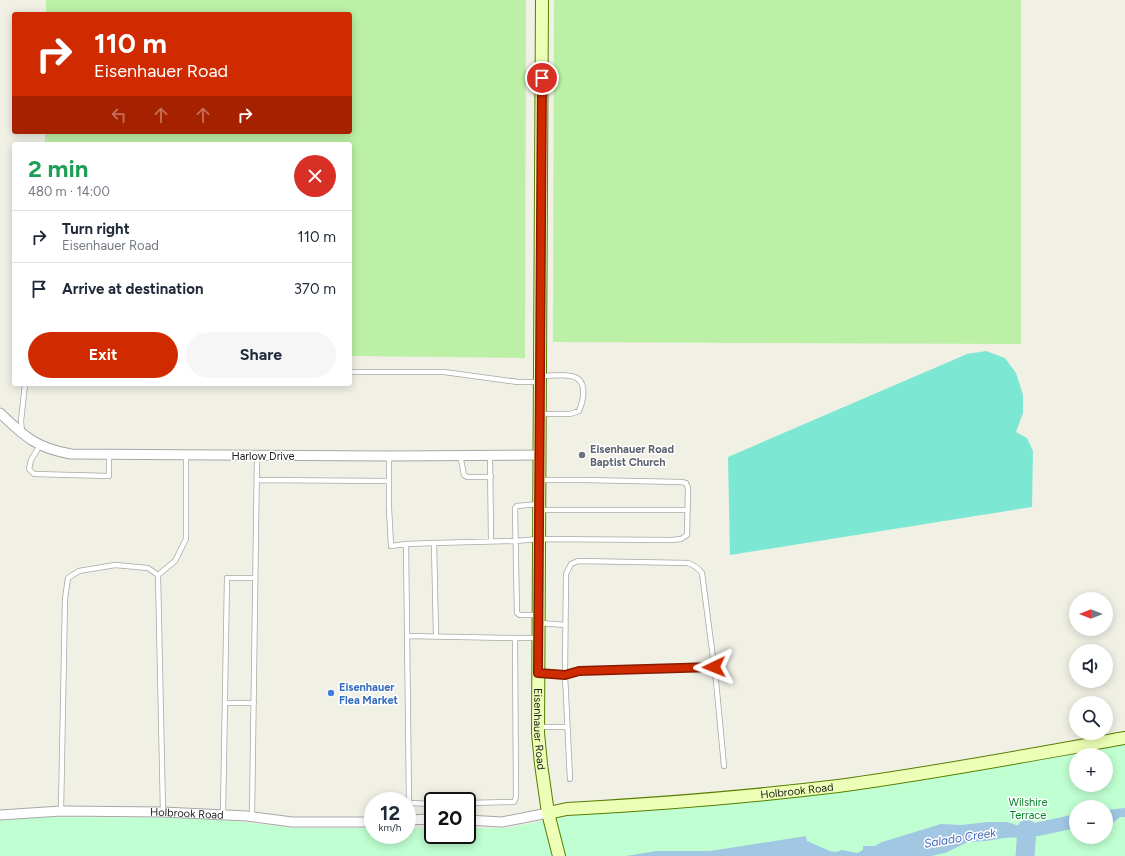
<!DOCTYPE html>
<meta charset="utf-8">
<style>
:root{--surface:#fff;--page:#f6f6f7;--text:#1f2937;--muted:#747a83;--line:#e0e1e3;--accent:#d02a00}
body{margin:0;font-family:Figtree,sans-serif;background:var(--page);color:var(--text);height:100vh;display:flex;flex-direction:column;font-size:15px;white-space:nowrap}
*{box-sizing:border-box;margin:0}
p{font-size:13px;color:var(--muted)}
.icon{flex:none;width:22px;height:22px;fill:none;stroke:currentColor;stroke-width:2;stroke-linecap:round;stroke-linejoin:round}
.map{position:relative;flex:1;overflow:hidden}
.sheet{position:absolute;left:12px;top:142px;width:340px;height:244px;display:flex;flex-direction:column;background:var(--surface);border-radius:4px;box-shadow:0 2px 10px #0003}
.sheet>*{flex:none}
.banner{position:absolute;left:12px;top:12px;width:340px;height:122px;border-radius:4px;box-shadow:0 2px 10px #0003;background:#d02a00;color:#fff;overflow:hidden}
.needle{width:26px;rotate:270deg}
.controls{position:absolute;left:1069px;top:592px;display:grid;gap:8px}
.controls a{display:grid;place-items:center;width:44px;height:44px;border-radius:50%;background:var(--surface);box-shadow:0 2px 10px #0003;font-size:20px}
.speed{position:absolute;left:364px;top:792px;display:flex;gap:8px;font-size:20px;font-weight:700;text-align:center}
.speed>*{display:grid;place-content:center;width:52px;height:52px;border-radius:50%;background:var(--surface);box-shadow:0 2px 10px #0003;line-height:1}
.speed small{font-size:10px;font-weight:400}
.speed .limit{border:2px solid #111;border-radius:6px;background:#fff;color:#111}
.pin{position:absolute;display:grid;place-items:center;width:34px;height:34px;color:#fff;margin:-17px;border:2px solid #fff;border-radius:50%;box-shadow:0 1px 4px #0007}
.me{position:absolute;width:44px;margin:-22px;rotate:268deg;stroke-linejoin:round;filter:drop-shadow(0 0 3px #0008)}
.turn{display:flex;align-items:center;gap:14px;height:84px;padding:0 16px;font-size:18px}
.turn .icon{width:52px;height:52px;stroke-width:2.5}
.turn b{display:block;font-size:28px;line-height:34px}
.lanes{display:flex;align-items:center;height:38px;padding:0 16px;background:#0003;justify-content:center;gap:20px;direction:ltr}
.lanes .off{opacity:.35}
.round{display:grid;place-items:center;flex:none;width:42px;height:42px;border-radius:21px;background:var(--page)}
.overview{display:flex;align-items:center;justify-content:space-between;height:68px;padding:0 16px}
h1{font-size:24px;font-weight:700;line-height:30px;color:#1e9e55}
.action{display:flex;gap:8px;margin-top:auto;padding:8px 16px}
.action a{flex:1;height:46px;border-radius:24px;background:var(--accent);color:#fff;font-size:16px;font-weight:700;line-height:46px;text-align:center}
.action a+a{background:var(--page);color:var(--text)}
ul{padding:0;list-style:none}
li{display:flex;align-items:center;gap:12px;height:52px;padding:0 16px;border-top:1px solid var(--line)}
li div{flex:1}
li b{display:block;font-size:15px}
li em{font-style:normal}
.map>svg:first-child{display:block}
.grass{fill:#bcf0a7}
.park{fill:#bfffd1;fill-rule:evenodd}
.pitch{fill:#7ce8d4}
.water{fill:#a1c7e3}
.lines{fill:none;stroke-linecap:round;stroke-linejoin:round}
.river{stroke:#a1c7e3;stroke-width:19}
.lane-casing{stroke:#a7a7a7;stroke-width:6}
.street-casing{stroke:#a7a7a7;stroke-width:11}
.secondary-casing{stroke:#577e00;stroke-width:14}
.lane{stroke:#fff;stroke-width:4.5}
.street{stroke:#fff;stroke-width:9}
.secondary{stroke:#edffb6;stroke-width:12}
.route-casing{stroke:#871b00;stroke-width:10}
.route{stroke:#d02a00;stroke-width:7}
.worship-dot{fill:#6b7280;stroke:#fff;stroke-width:1.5}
.shop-dot{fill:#3f7fe0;stroke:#fff;stroke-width:1.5}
.labels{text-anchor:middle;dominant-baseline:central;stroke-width:3;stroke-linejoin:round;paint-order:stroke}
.worship-label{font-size:11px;font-weight:bold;fill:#5b616d;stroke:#fff;text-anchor:start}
.street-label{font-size:11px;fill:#202020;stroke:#fff}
.shop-label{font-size:11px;font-weight:bold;fill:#366cbe;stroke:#fff;text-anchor:start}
.park-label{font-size:11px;fill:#018627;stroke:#fff}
.water-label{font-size:12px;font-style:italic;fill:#4166bb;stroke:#fff}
</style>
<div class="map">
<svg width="1125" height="856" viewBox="0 0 1125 856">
<rect width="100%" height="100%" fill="#f1f0e5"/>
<path class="grass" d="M46 0H526L525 358 350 356V144H45V132H350V14H46Z
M554 0H1021V344L553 342Z"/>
<path class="park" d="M1125 743V856H0V820L4 819 47 817 205 818 296 828H373V835H407V828H433V835H467V828H507L568 816 693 805ZM1076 755H1106V785H1076ZM1076 807H1106V837H1076Z"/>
<path class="pitch" d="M986 351 1005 358 1016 373 1023 395V413L1016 432 1027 438 1033 451 1032 507 730 555 728 457 967 354Z"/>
<path class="water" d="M1125 808V817H1120L1114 822 1106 823V810Z
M1076 814V828L1039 836 1004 838 986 841 968 842 945 853 931 856H626L656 851H710L806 836 807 841 830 851 836 852 842 850 857 853 863 850V846H875L882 842 941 824 961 825 988 822H1007L1020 826Z"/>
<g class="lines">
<path class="river" d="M1025 856 1027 829"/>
<defs>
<path id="lane" d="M350 372H444L518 382H540
M541 414H570L579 411C584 399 588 379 571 376 562 374 551 376 541 376
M22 433 21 421 25 384
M40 445 31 460 29 469 34 474 109 476V455
M460 455 464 475 467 477H491
M490 455 491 541
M389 456V508L391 546 406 544
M257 480 389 481
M541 510H688
M158 575 175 561 186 539V455
M538 615H520L517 613 515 508 517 506 539 504
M540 623 565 625
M407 636 515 638
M436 636 434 543 515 541 539 539 672 540 681 539 687 535 688 488 686 483 681 482 585 480H541
M540 673 565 675 579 671 714 667
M225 703H254
M538 727H567
M570 779 565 675 566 574 571 564 578 561 688 563C694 565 698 568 702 573L716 681 724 766
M467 803 514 802 516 797 515 638H537
M433 804 409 803 406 544 434 543
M61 811 65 599 68 578 79 571 115 565 148 568 158 575 163 812
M223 815 227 578H255
M252 817 257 456
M408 820 409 803"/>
<g id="street">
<path d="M0 413C24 436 36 448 71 454L389 456 539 455"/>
<path id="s1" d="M0 815 61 811 163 812 247 816 292 822H373"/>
<path d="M407 820 433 819"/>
<path d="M467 820 502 822 548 813"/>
</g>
<g id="secondary">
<path id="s2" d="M542 0 538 733 541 764 548 813 559 856"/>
<path id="s3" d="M548 813 567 809C658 804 748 797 838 786 934 773 1030 755 1125 738"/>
</g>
</defs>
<use href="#lane" class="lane-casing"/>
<use href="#street" class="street-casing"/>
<use href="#secondary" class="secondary-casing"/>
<use href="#lane" class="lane"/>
<use href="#street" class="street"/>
<use href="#secondary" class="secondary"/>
</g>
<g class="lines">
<defs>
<path id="route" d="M542 78 538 673 565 675 579 671 714 667"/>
</defs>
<use href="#route" class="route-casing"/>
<use href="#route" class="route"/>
</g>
<circle class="worship-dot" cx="582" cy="455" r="4"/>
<circle class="shop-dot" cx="331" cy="693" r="4"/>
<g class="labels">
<g class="worship-label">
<text x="590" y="449">Eisenhauer Road<tspan x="590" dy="13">Baptist Church</tspan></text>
</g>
<g class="street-label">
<text x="263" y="456">Harlow Drive</text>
<text stroke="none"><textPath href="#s2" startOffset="729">Eisenhauer Road</textPath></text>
<text stroke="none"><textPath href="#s3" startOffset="250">Holbrook Road</textPath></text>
<text stroke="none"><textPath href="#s1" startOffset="187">Holbrook Road</textPath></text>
</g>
<g class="shop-label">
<text x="339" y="687">Eisenhauer<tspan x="339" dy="13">Flea Market</tspan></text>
</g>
<g class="park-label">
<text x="1028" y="802">Wilshire<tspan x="1028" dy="13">Terrace</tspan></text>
</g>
<g class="water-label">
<text transform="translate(960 838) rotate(-9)">Salado Creek</text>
</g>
</g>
</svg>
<div class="controls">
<a><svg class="needle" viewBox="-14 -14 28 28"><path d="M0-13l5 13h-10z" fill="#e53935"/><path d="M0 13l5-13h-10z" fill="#747a83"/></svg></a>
<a><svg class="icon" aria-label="sound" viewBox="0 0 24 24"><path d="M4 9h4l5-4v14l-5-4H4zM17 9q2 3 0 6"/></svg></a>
<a><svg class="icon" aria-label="search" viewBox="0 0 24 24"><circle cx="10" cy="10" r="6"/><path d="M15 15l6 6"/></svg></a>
<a>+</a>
<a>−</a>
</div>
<div class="speed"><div>12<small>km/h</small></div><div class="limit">20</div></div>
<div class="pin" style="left:542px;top:78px;background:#d93025"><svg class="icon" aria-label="arrive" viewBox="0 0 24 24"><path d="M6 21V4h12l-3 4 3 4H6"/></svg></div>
<svg class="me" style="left:714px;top:667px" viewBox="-20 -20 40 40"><path d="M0-17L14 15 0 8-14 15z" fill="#d02a00" stroke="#fff" stroke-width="4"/></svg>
<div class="banner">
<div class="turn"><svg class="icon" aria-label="right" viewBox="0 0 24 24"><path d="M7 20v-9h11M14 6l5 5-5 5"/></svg><div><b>110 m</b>Eisenhauer Road</div></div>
<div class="lanes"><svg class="icon off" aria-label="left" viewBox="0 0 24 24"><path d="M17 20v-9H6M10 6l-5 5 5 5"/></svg><svg class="icon off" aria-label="ahead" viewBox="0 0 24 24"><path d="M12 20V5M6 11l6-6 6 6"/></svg><svg class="icon off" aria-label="ahead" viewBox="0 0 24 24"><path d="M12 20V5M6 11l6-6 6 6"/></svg><svg class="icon" aria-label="right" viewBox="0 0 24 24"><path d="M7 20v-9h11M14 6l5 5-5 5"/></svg></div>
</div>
<section class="sheet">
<div class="overview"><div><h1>2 min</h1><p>480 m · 14:00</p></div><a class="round" style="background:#d93025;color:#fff"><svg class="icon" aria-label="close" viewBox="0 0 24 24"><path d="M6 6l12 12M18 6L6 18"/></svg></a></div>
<ul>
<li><svg class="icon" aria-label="right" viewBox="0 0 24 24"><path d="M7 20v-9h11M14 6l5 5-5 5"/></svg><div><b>Turn right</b><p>Eisenhauer Road</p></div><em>110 m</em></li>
<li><svg class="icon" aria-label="arrive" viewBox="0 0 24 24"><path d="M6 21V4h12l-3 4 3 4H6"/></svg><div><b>Arrive at destination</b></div><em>370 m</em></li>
</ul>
<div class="action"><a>Exit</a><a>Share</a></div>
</section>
</div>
